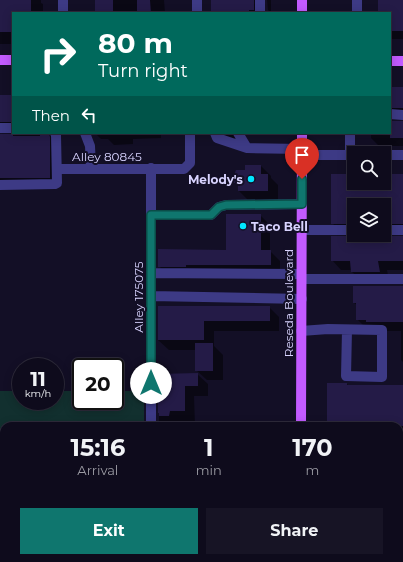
<!DOCTYPE html>
<style>
:root{--surface:#0e0b1c;--page:#171425;--text:#f1f3f6;--muted:#9b9ba3;--line:#2e2b3b;--accent:#0f766e}
body{margin:0;font-family:Montserrat,sans-serif;background:var(--page);color:var(--text);height:100vh;display:flex;flex-direction:column;font-size:15px;white-space:nowrap}
*{box-sizing:border-box;margin:0}
p{font-size:13px;color:var(--muted)}
.icon{flex:none;width:22px;height:22px;fill:none;stroke:currentColor;stroke-width:2;stroke-linecap:round;stroke-linejoin:round}
.map{position:relative;flex:1;overflow:hidden}
.drawer{position:absolute;left:0px;top:422px;width:403px;height:140px;display:flex;flex-direction:column;background:var(--surface);border-radius:12px 12px 0 0;box-shadow:0 2px 10px #0003,0 0 0 1px var(--line)}
.drawer>*{flex:none}
.guide{position:absolute;left:12px;top:12px;width:379px;height:122px;border-radius:0px;box-shadow:0 2px 10px #0003,0 0 0 1px var(--line);background:#00695c;color:#fff;overflow:hidden}
.controls{position:absolute;left:347px;top:146px;display:grid;gap:8px}
.controls a{display:grid;place-items:center;width:44px;height:44px;border-radius:0px;background:var(--surface);box-shadow:0 2px 10px #0003,0 0 0 1px var(--line);font-size:20px}
.speed{position:absolute;left:12px;top:358px;display:flex;gap:8px;font-size:20px;font-weight:700;text-align:center}
.speed>*{display:grid;place-content:center;width:52px;height:52px;border-radius:50%;background:var(--surface);box-shadow:0 2px 10px #0003,0 0 0 1px var(--line);line-height:1}
.speed small{font-size:10px;font-weight:400}
.speed .limit{border:2px solid #111;border-radius:6px;background:#fff;color:#111}
.pin{position:absolute;display:grid;place-items:center;width:34px;height:34px;color:#fff;margin:-41px -17px;border-radius:50% 50% 50% 0;rotate:-45deg;box-shadow:0 0 4px #0007}
.pin .icon{rotate:45deg}
.me{position:absolute;width:44px;margin:-22px;rotate:0deg;stroke-linejoin:round;filter:drop-shadow(0 0 3px #0008)}
.turn{display:flex;align-items:center;gap:14px;height:84px;padding:0 20px;font-size:18px}
.turn .icon{width:52px;height:52px;stroke-width:2.5}
.turn b{display:block;font-size:28px;line-height:34px}
.then{display:flex;align-items:center;height:38px;padding:0 20px;background:#0003;gap:8px;font-size:15px}
.eta{display:flex;justify-content:space-evenly;align-items:center;height:68px;text-align:center}
.eta b{font-size:24px;font-weight:700;line-height:28px}
.primary-button{display:flex;gap:8px;margin-top:auto;padding:8px 20px}
.primary-button a{flex:1;height:46px;border-radius:0px;background:var(--accent);color:#fff;font-size:16px;font-weight:700;line-height:46px;text-align:center}
.primary-button a+a{background:var(--page);color:var(--text)}
.map>svg:first-child{display:block}
.green{fill:#12302f}
.shadow{fill:#0007}
.building{fill:#241b47}
.lines{fill:none;stroke-linecap:round;stroke-linejoin:round}
.minor{stroke:#3d3a85;stroke-width:10}
.major{stroke:#c25bff;stroke-width:10}
.route-casing{stroke:#0a4d48;stroke-width:10}
.route{stroke:#0f766e;stroke-width:7}
.poi-dot{fill:#00e5ff;stroke:#130f26;stroke-width:1.5}
.labels{text-anchor:middle;dominant-baseline:central;stroke-width:4;stroke-linejoin:round;paint-order:stroke}
.street-label{font-size:12px;fill:#d9d4ff;stroke:#130f26}
.poi-label{font-size:12px;font-weight:bold;fill:#d9d4ff;stroke:#130f26;text-anchor:end}
</style>
<div class="map">
<svg width="403" height="562" viewBox="0 0 403 562">
<rect width="100%" height="100%" fill="#130f26"/>
<path class="green" d="M0 391H21V401H55V391H81V401H115V391H144V426H4V445H0Z"/>
<path class="shadow" d="M0 0H41V3L43 4V13H13V44H0Z
M96 0H164L165 13H96Z
M212 0H261L260 13H212Z
M267 0H271V12H270L268 10Z
M379 0H403V39H390V13H379Z
M390 88H403V115L392 119 391 121 403 122V146H379L371 138V133H390Z
M11 93H13V127L0 130V96H11Z
M18 133H57L55 182 0 184V135H14Z
M95 133H161V138L133 139V144L114 145 108 139H101Z
M223 133H243L232 140 226 136Z
M261 166 271 176V178L278 185V201H249L239 191V187L235 183 246 171Z
M354 175V183H384V175H403V233H391L386 237H403V270H387L389 281H362L352 272V270H341L332 260V238L355 237 358 236 359 235H384V205H354V232H342L332 223Z
M260 215 270 225V251L280 261V275L169 276 159 266 227 251Z
M403 286V362L401 360V331H376L367 329 357 319V305L354 303Z
M158 307H269L279 317V331H214V346L223 355V380H207L196 370V350H169L158 340Z
M197 374 208 384V396H194L195 426H159V375Z
M347 384 349 386H403V453H399V426H329Z
M253 421H271L275 426H253Z
M36 558H82V562H36Z"/>
<path class="building" d="M0 0H31V13H13V32H0Z
M95 0H113V13H95Z
M137 0H150L151 13H137Z
M211 0H254V10H249V13H211Z
M378 0H403V31H390V13H378Z
M390 87H403V108H390Z
M0 95H13V122H0Z
M390 121H403V138H390Z
M0 134H13V136H40V134H49L50 137V178H0Z
M245 165H261V174H268V191H238V183H234V175L236 170H245Z
M331 174H354V183H384V174H403V224H384V205H354V224H331Z
M226 214H261V250H271V265H186V267H158V249L226 250Z
M331 236H354V239H384V236H403V261H378L380 272H351L350 261H331Z
M353 286H403V322H366V320H356V303H353Z
M158 306H270V321H204V340H158Z
M195 343H213V371H195Z
M198 373V386H185V411H170L169 416H159V413H158V374Z
M327 383H347V385H403V426H327Z"/>
<g class="lines">
<path class="minor" d="M63 0V13
M197 0V13
M260 0V13
M357 13V0
M390 114 403 115
M0 128H13
M85 133 90 146 91 168
M215 133 217 138 247 148 302 149
M238 133 247 148
M302 155H350V133
M384 155H403
M151 168V426
M57 169H184L190 163V133
M0 185 55 184 57 183 56 135 55 133
M151 215H211L219 207 226 205 301 204
M302 230H354
M384 230H403
M151 273 301 274
M302 279H403
M151 296 302 299
M301 331 328 329 382 330V377L346 376 347 330
M151 558V562
M2 562 4 545"/>
<path class="major" d="M302 0V13
M0 60H13
M390 61H403
M301 426 302 133
M301 558V562"/>
</g>
<g class="lines">
<defs>
<path id="route" d="M151 383V215H211L219 207 226 205 302 204V179"/>
</defs>
<use href="#route" class="route-casing"/>
<use href="#route" class="route"/>
</g>
<g class="poi-dot">
<circle cx="251" cy="179" r="4"/>
<circle cx="243" cy="226" r="4"/>
</g>
<g class="labels">
<g class="street-label">
<text x="107" y="156">Alley 80845</text>
<text transform="translate(138 297) rotate(-90)">Alley 175075</text>
<text transform="translate(288 303) rotate(-90)">Reseda Boulevard</text>
</g>
<g class="poi-label">
<text x="243" y="179">Melody's</text>
<text x="251" y="226" text-anchor="start">Taco Bell</text>
</g>
</g>
</svg>
<div class="controls">
<a><svg class="icon" aria-label="search" viewBox="0 0 24 24"><circle cx="10" cy="10" r="6"/><path d="M15 15l6 6"/></svg></a>
<a><svg class="icon" aria-label="layers" viewBox="0 0 24 24"><path d="M12 4l9 5-9 5-9-5zM3 14l9 5 9-5"/></svg></a>
</div>
<div class="speed"><div>11<small>km/h</small></div><div class="limit">20</div></div>
<div class="pin" style="left:302px;top:179px;background:#d93025"><svg class="icon" aria-label="arrive" viewBox="0 0 24 24"><path d="M6 21V4h12l-3 4 3 4H6"/></svg></div>
<svg class="me" style="left:151px;top:383px" viewBox="-20 -20 40 40"><circle r="19" fill="#fff"/><path d="M0-13L10 11 0 6-10 11z" fill="#0f766e"/></svg>
<div class="guide">
<div class="turn"><svg class="icon" aria-label="right" viewBox="0 0 24 24"><path d="M7 20v-9h11M14 6l5 5-5 5"/></svg><div><b>80 m</b>Turn right</div></div>
<div class="then">Then<svg class="icon" aria-label="left" viewBox="0 0 24 24"><path d="M17 20v-9H6M10 6l-5 5 5 5"/></svg></div>
</div>
<section class="drawer">
<div class="eta">
<div><b>15:16</b><p>Arrival</p></div>
<div><b>1</b><p>min</p></div>
<div><b>170</b><p>m</p></div>
</div>
<div class="primary-button"><a>Exit</a><a>Share</a></div>
</section>
</div>
